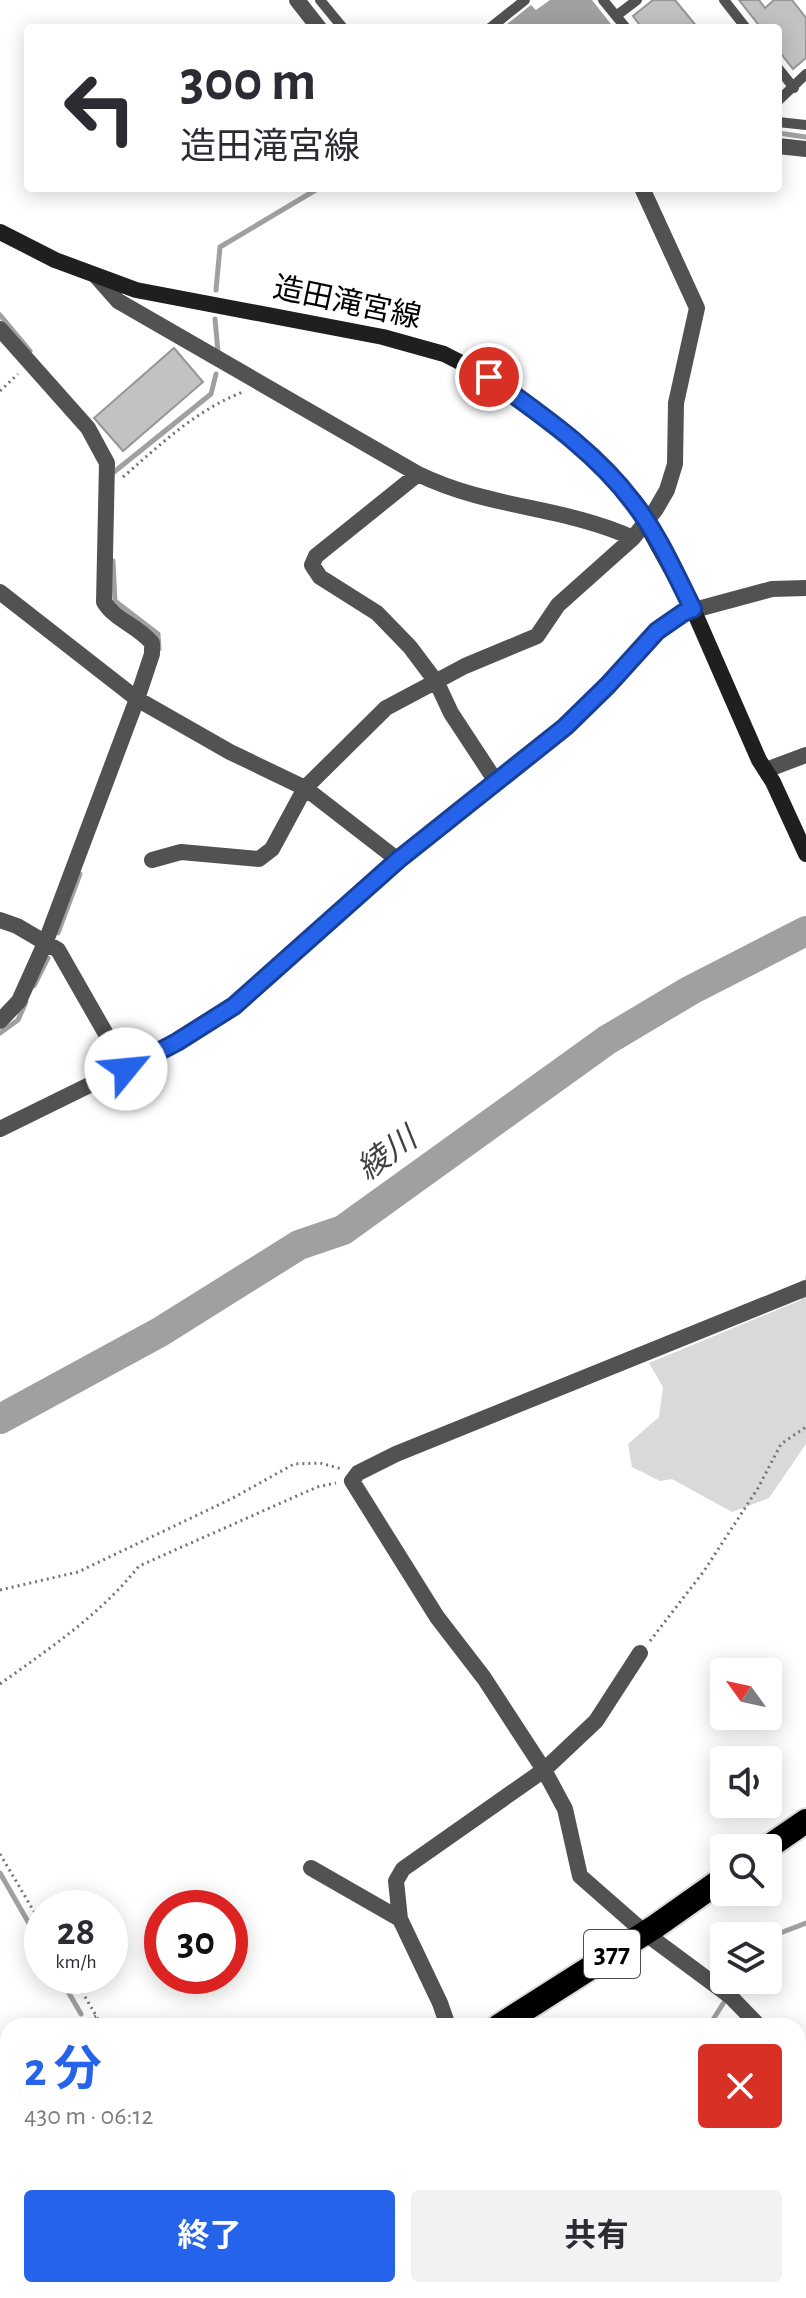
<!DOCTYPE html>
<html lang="ja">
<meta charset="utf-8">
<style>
:root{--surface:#fff;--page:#f2f2f3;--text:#2b2b33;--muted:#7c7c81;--accent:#2563eb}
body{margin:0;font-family:"Alegreya Sans","Noto Sans JP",sans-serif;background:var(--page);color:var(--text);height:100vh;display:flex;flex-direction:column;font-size:30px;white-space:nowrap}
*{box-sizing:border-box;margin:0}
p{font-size:26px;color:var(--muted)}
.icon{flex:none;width:44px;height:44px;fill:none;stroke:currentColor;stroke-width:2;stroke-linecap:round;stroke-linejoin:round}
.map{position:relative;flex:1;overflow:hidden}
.drawer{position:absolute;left:0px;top:2018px;width:806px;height:280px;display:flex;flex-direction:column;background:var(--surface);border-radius:24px 24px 0 0;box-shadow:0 4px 20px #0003}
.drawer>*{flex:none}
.banner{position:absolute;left:24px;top:24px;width:758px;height:168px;border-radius:8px;box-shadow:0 4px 20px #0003;background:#fff;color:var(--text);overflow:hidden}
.needle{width:52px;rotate:303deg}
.fabs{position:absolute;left:710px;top:1658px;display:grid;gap:16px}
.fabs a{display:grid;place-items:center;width:72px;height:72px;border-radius:8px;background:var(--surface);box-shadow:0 4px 20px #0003;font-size:40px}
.speed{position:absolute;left:24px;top:1890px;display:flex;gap:16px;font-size:40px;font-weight:700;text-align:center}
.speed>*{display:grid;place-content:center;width:104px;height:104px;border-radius:50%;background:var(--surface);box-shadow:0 4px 20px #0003;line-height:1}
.speed small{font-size:20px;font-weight:400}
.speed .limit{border:12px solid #d22;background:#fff;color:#111}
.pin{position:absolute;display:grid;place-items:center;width:68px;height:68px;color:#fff;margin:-34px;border:4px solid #fff;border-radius:50%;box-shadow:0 2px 8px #0007}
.me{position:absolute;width:88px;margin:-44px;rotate:62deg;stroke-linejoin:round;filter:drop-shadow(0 0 6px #0008)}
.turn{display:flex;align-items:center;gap:28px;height:168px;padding:0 24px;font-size:36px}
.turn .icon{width:104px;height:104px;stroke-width:2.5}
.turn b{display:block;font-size:56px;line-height:68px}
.round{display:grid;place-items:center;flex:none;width:84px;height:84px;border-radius:8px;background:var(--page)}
.summary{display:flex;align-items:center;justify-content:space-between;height:136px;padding:0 24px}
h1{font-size:48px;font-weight:700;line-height:60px;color:var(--accent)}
.action{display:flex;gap:16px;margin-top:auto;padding:16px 24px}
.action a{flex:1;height:92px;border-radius:8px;background:var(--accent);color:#fff;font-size:32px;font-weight:700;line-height:92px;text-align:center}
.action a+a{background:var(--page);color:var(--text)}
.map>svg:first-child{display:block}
.green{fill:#d9d9d9}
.water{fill:#a0a0a0}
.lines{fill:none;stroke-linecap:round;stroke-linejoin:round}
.stream{stroke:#a0a0a0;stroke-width:5}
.river{stroke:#a0a0a0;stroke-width:30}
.building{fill:#c2c2c2;stroke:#969696;stroke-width:2}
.highway-casing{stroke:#dbdbdb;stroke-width:28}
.path{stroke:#747474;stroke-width:3;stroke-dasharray:2 4;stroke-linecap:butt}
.lane{stroke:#525252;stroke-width:10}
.street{stroke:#525252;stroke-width:16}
.secondary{stroke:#1f1f1f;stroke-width:16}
.highway{stroke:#000;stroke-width:24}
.route-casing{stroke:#184099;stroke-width:20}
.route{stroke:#2563eb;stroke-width:14}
.labels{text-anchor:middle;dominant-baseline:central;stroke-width:7;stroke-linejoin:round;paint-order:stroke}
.shield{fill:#fff;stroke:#4c4c4c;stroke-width:2}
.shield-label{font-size:28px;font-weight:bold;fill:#000}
.street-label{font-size:30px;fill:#000;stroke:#fff}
.water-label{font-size:32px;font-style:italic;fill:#414141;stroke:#fff}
</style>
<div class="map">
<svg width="806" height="2298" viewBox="0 0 806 2298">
<rect width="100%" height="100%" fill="#fff"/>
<path class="green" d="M806 1274V1444L769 1498 732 1512 672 1479 660 1481 632 1467 628 1444 659 1417 663 1387 649 1363 801 1300Z"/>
<path class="water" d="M550 0H592L614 28H502L531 5 536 10Z"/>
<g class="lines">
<path class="stream" d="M778 133 806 137
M216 290 220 247 319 188
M0 315 30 351
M215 319 218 352
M114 472 211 394 216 374
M113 561 115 601 158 634 159 649
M58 933 80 874
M34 986 48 958
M0 1033 18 1020 26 1002
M0 1873 42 1946
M768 1943 775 1935 806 1923
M59 1976 81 2014
M709 2026 738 1980
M637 2290 644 2298"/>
<path class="river" d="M0 1419 160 1332 299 1245 343 1230 607 1040 691 990 806 931"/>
</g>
<path class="building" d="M653 0H675L698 28H642L633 16Z
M739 0H759L765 8 774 0H792L806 18V58L793 69 778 50V28H761Z
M174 348 203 382 123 451 94 418Z"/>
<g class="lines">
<defs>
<path id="highway" d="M767 1848 806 1821
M499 2026 656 1926 724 1878
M40 2298 53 2290"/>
</defs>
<use href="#highway" class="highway-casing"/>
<path class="path" d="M0 391 18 374
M123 477C161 444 196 410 243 392
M0 1590 78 1572 233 1498 294 1464 320 1463 342 1469
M650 1641 704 1571 758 1488 781 1444 806 1427
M0 1684C50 1648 100 1615 139 1566L317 1487 336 1483
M0 1854 42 1925
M73 1976 102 2026
M79 2026 96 2016
M0 2073 8 2068
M310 2290 315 2298"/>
<path class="lane" d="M320 0 343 28
M603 0 626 28
M724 0 746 28
M616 16 637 0
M490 28 525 0
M778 68 794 88
M778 101 806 74
M778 122 806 125"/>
<path class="street" d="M297 0 319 28
M778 146 806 149
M96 276 118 301 418 474C490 509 563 506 633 538L656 509 667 490 675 464 676 403 697 308 642 188
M0 329 88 428 107 463 104 602C115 620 138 626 152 643V654L137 699 46 941 19 1001 0 1021
M418 474 316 556 312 565 320 577 377 613 410 647 437 683 451 713 495 780
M0 592 137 699 230 752 305 788 398 860
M766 770 806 755
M152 860 181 852 259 859 272 849 305 788 386 708 465 666 537 636 558 605 633 538
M0 920 17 926 58 950 126 1069
M0 1129 177 1042 234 1006 398 860 565 727 608 685 657 631 683 613 772 589 806 588
M311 1868 400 1919
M448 2026 440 2003 400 1919 396 1881 403 1869 544 1770 596 1721 640 1653
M759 2026 730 1996 645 1933 580 1876 565 1809 544 1770 484 1678 437 1617 352 1481 358 1473 396 1454 806 1288
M798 2068 806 2079
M798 2281 806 2275
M653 2290 659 2298
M774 2298 785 2290"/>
<path class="secondary" d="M0 232 55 260 136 290 383 337 444 354 489 377 575 441 634 502 693 609 759 760 773 782 806 854"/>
<use href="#highway" class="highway"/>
</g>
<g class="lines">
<defs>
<path id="route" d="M126 1069 177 1042 234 1006 398 860 565 727 608 685 657 631 683 613 693 609C675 573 658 534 633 502 595 451 540 414 489 377"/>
</defs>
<use href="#route" class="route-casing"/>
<use href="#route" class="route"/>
</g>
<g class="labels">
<rect class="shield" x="584" y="1930" width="56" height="48" rx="6"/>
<g class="shield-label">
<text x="612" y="1954">377</text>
</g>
<g class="street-label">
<text transform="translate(347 303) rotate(12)">造田滝宮線</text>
</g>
<g class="water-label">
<text transform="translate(387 1154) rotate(-36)">綾川</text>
</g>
</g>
</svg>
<div class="fabs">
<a><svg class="needle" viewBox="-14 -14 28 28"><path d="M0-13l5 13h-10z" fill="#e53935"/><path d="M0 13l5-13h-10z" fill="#7c7c81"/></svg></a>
<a><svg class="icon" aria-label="sound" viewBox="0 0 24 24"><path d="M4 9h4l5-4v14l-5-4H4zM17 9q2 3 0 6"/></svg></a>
<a><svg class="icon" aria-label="search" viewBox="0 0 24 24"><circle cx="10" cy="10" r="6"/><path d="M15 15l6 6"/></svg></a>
<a><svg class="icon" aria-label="layers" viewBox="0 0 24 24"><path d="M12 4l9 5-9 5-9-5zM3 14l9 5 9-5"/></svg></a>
</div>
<div class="speed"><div>28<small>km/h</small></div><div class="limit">30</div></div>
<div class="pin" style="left:489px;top:377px;background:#d93025"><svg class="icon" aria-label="arrive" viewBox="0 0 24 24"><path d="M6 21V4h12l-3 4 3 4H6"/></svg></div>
<svg class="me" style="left:126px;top:1069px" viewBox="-20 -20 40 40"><circle r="19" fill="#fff"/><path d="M0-13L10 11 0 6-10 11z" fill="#2563eb"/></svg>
<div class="banner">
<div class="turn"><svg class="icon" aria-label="left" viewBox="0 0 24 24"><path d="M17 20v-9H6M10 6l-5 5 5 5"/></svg><div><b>300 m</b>造田滝宮線</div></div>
</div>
<section class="drawer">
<div class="summary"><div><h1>2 分</h1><p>430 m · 06:12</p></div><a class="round" style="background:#d93025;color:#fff"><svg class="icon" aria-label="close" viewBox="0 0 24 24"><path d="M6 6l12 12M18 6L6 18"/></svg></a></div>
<div class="action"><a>終了</a><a>共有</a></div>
</section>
</div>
